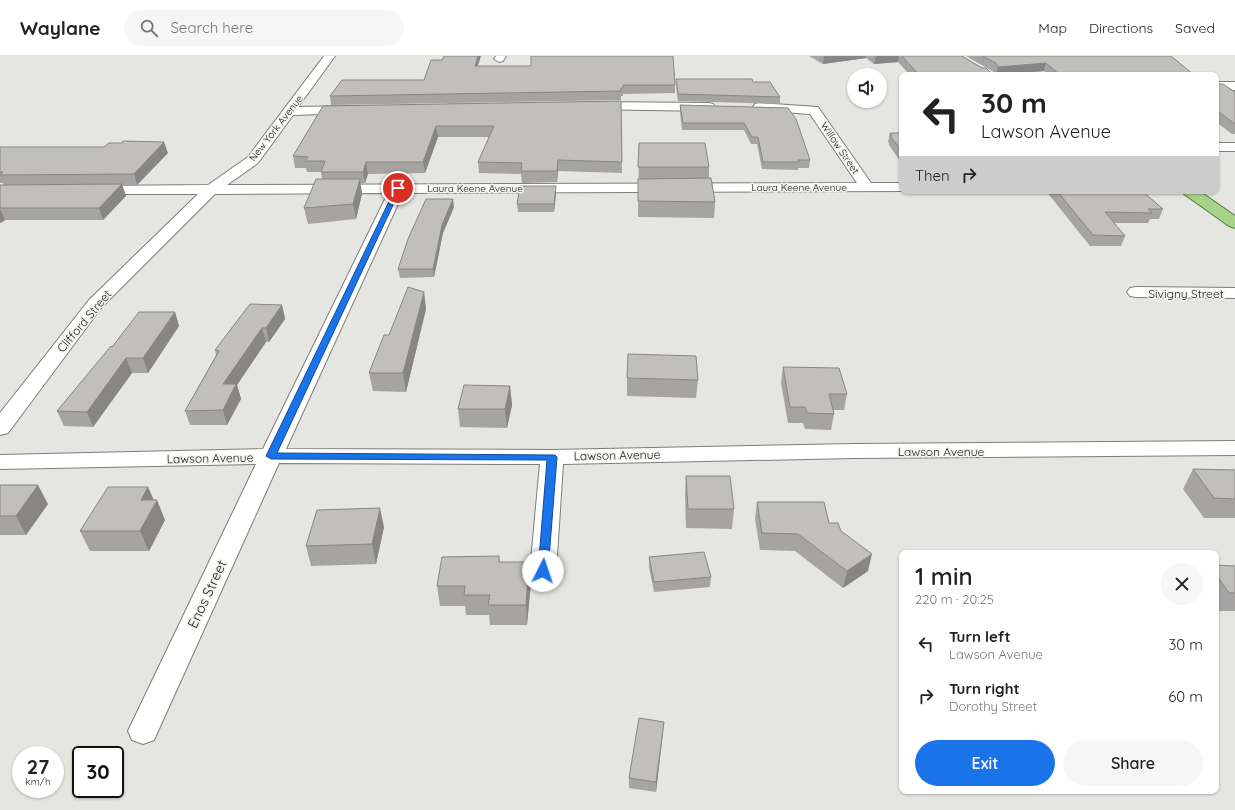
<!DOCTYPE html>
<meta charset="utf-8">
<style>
:root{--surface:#fff;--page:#f6f6f6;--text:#222;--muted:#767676;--line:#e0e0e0;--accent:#1a73e8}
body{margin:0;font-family:Quicksand,sans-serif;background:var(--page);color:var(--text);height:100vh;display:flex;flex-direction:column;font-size:15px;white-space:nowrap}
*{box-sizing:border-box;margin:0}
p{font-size:13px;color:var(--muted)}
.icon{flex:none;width:22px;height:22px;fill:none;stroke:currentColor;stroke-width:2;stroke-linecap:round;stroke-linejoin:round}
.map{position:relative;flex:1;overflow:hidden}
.details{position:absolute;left:899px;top:494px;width:320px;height:244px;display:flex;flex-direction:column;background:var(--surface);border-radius:8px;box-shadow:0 1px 3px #0004}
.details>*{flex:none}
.hud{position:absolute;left:899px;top:16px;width:320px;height:122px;border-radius:8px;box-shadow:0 1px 3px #0004;background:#fff;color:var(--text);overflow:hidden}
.buttons{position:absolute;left:847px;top:12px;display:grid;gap:8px}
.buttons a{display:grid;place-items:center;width:40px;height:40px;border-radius:50%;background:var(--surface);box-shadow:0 1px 3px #0004;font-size:20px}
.speed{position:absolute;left:12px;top:690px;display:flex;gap:8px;font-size:20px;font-weight:700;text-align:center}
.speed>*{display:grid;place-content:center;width:52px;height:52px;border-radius:50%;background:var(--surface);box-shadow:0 1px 3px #0004;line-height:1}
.speed small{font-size:10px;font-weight:400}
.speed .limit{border:2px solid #111;border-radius:6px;background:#fff;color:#111}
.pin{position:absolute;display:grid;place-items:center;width:34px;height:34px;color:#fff;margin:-17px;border:2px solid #fff;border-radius:50%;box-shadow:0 1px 4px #0007}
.me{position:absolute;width:44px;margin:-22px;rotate:4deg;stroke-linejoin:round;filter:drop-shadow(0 0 3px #0008)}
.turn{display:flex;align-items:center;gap:14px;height:84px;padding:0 16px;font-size:18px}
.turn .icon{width:52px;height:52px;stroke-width:2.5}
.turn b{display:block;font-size:28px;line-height:34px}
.then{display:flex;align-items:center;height:38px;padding:0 16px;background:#0003;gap:8px;font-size:15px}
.round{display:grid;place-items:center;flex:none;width:42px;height:42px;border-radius:21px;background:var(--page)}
.overview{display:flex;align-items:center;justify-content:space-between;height:68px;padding:0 16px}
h1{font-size:24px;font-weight:600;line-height:30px}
.button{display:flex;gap:8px;margin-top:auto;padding:8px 16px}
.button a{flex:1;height:46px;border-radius:24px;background:var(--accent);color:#fff;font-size:16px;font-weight:600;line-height:46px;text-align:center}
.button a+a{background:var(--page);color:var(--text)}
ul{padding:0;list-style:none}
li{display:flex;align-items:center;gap:12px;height:52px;padding:0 16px}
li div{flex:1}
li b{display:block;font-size:15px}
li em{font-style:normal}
header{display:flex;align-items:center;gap:24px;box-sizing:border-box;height:56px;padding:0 20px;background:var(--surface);border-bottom:1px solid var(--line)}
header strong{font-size:19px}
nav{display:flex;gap:22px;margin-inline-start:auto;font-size:14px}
.search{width:280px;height:36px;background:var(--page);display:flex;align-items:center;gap:10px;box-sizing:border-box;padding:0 14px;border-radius:22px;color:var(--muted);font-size:15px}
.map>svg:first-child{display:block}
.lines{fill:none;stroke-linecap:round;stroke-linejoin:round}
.minor-casing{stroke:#7d7d79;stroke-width:2}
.major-casing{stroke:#548234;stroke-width:2}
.minor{fill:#fff;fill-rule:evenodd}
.major{fill:#a7d28a;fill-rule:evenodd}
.wall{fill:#a6a4a2}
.shaded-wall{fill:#878684}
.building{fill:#c1bfbc;stroke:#878684}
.route{fill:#1a73e8;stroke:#114b97}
.labels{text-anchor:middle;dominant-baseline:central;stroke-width:3;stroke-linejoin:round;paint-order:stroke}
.far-street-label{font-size:10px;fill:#252524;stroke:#f2f2ee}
.street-label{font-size:12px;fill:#252524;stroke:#f2f2ee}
.near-street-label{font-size:14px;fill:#252524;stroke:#f2f2ee}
</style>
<header>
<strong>Waylane</strong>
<div class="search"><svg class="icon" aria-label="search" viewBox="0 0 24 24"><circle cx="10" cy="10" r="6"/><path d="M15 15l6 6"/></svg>Search here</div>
<nav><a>Map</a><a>Directions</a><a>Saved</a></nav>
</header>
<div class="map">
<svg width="1235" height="754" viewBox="0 0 1235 754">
<rect width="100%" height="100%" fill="#e5e5e1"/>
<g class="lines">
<defs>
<path id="minor" d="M324 0H335L298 51 351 50 355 51 357 54 355 57 293 59 258 107 227 129 857 127 810 58 755 54 753 51 755 48 759 47 818 51 871 127H902V135H904L403 137 286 393 552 394 854 388 1235 385V399L854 402 563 408 556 515 552 522 543 525 534 522 530 515 540 408 279 407 154 684 143 688 132 684 128 675 256 408 0 413V399L263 393 388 137 215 138 101 252 8 377 0 379V357L89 244 198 138H93L88 137 86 134 88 131 93 130 208 129 248 101Z
M496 0H506L503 5 499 6 494 3Z
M1216 26H1235V34H1216Z
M591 46 709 47 713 48 715 51 713 54 709 55 587 53 585 50 587 47Z
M1216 87H1235V95H1216Z
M1136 231 1235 232V242L1136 241 1130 240 1127 236 1130 232Z"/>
<path id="major" d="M1182 135H1199L1235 160V172L1229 170 1184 138Z"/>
</defs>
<use href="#minor" class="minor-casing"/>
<use href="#major" class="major-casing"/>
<use href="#minor" class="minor"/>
<use href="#major" class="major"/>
</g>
<path class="wall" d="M809 0H962L993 19H910L898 6 874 8 866 2 823 8Z
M966 0H1171L1194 19H1048L1044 15 996 19 994 16Z
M442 4 478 10 675 29V37L623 38V40H621V44L331 49 330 40 424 24Z
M676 23 753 26 780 41V48L678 45 676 30Z
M1216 28 1235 36V78H1232L1216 66Z
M621 45 622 117 558 115 557 126 522 127 521 118 479 117 478 106 489 81H438L425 117 368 118 365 127H360L362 138 356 163 308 168 304 152 322 123 321 116H307L306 112H295L293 100 323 50Z
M680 49 788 52 810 104 809 112H798V114L762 113 757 88H751L744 74H682L680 56Z
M890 77H902V108L889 89V87L888 86Z
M639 87 709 111V122L715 146 714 162 638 161Z
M0 91 168 97 137 129H122L126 140 103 164H5L0 167V129H4L3 127H0Z
M1046 135H1142L1163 153 1159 163H1150L1148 167H1114L1125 180 1121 190H1090Z
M556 138 554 156H518L517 148Z
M454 151 443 177 434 221 400 222 398 213Z
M424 236 426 253 406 336 373 335 369 317Z
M282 249 285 263 269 286H266L237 329 241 343 227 369H190L185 355 216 299 215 294Z
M175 256 179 270 148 317H132L93 371 64 370 57 355 112 291Z
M783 311 847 338 844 354H833L834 358 831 374 805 373 803 367H788L781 327Z
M627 322 698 324 696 342 627 340Z
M510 330 512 349 507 372 460 371 458 353Z
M1193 413 1235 414V462H1204L1183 433Z
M686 420 734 453 732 473 686 472 685 439Z
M0 429 48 448 26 479H0Z
M148 431 154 444 165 464 149 495H90L80 475Z
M757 446 829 467 841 475 868 515 843 532 795 495 760 494 755 463Z
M384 471 376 508 311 510 306 490Z
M499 500 500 506H529L531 526 527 569H490L489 559H466L465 550H440L437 530Z
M649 501 711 521 710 531 654 536 649 511Z
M1216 509 1235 510V555H1219L1216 550Z
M663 676 656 736 629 732V722Z"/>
<path class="shaded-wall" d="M478 0H481L475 19V10Z
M824 0H866V2L823 8Z
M876 0H899L898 6 874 8Z
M1046 7 1044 15 996 19 998 11Z
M436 70 438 81 425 117 423 106Z
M164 86 168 97 137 129 134 118Z
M558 104V115L557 126V115Z
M366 106 368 118 365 127 363 116Z
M360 123 362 138 356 163 353 148Z
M122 128 126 140 103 164 99 152Z
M556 130V138L554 156V148Z
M453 143 454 151 443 177 434 221 433 213 442 169Z
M0 153 5 164 1 167 0 166Z
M424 236 426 253 406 336 403 317Z
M282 249 285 263 269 286 266 272Z
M175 256 179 270 148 317 143 302Z
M262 272 266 286 237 329 241 343 227 369 223 354V328Z
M126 302 132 317 93 371 87 356Z
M510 330 512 349 507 372 505 353Z
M38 429 48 448 26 479 16 460Z
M148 431 155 448 157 444 165 464 149 495 140 475 141 444Z
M380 452 384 471 376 508 372 488Z
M872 498 868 515 843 532 847 515Z
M529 506 531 526 527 569 526 549Z
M664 666 663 676 656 736V726Z"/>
<path class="building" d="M444 0H478L475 10H531V0H673L675 29H623V32H621V35L330 40 342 24H424L431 4H442Z
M902 0H962L982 12H986L993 19H919Z
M982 0H1171L1194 19H1060L1046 7 998 11 996 7Z
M676 23H752L753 26H770L780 41 678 38Z
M1216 28H1223L1235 36V68L1216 54Z
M621 45 622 106 558 104 557 115H521L522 107 478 106 494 70H436L423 106H366L363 116H321L325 105H305L308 101 293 100 323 50Z
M680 49 788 52 796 63 810 104H798L799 106H763L758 81H752L744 67H683Z
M890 77H902V95L890 80H892Z
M123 85 164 86 134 118 0 119 3 116H0V91H104L109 87H122Z
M639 87H705L709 111H638Z
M711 122 715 146 638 145V123Z
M316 123H360L353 148 304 152Z
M122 128 99 152H0V129Z
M520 130H556L554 148H517Z
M1057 135H1142L1163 153H1148L1152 157 1105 156 1125 180 1093 179Z
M426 143H453L442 169 433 213H398L408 183Z
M408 231 424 236 403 317H369L384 279H389Z
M250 248 282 249 266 272H262L223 328H236L223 354 185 355 219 295 215 294Z
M139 256H175L143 302H126L87 356 57 355 111 290 112 291Z
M628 298 696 300 698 324 627 322Z
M783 311 839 312 847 338H829L834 358 807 357 805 351H790Z
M464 329 510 330 505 353H458Z
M1193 413 1235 414V443L1214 442Z
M686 420H730L734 453H688Z
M0 429H38L16 460H0Z
M108 431H148L141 444H157L140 475H80Z
M757 446H824L829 467H838L841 475 872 498 847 515 798 478 762 477Z
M380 452 372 488 306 490 317 454Z
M704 496 711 521 654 526 649 501Z
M499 500V506H529L526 549H488L490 539H464L465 530H437L442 501Z
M1216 509 1235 510V537H1229L1216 518Z
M639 662 664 666 656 726 629 722Z"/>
<path class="route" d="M396 131 401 132 277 397 555 399 557 401 548 515 547 518H539L538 515 547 404 271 403 266 400Z"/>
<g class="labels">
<g class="far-street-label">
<text transform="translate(276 72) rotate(-52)">New York Avenue</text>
<text transform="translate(840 92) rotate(56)">Willow Street</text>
<text x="799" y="131">Laura Keene Avenue</text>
<text x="475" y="132">Laura Keene Avenue</text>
</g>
<g class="street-label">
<text x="1186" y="237">Sivigny Street</text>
<text transform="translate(84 265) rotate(-50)">Clifford Street</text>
<text x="941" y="395">Lawson Avenue</text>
<text transform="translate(617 399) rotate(-1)">Lawson Avenue</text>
<text transform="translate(210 402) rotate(-1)">Lawson Avenue</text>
</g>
<g class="near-street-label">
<text transform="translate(207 538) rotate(-65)">Enos Street</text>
</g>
</g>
</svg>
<div class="buttons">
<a><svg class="icon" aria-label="sound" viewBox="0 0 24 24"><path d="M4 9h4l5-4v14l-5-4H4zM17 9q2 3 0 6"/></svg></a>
</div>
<div class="speed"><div>27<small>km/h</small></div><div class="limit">30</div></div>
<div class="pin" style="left:398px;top:132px;background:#d93025"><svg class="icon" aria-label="arrive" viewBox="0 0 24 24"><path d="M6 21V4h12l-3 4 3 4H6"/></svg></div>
<svg class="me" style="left:543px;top:515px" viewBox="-20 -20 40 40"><circle r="19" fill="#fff"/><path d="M0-13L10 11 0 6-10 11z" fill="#1a73e8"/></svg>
<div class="hud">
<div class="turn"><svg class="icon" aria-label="left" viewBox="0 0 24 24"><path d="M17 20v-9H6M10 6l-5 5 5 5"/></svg><div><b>30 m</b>Lawson Avenue</div></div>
<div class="then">Then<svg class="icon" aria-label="right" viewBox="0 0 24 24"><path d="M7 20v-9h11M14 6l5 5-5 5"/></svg></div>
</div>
<section class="details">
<div class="overview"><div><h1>1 min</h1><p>220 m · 20:25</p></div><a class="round"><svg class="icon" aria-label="close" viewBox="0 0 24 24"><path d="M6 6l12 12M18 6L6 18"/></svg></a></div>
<ul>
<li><svg class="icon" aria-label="left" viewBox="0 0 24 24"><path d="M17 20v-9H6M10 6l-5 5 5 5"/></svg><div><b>Turn left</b><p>Lawson Avenue</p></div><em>30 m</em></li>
<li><svg class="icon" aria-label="right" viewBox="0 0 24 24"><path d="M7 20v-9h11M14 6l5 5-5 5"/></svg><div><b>Turn right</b><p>Dorothy Street</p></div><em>60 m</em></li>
</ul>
<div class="button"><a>Exit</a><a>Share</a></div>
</section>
</div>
